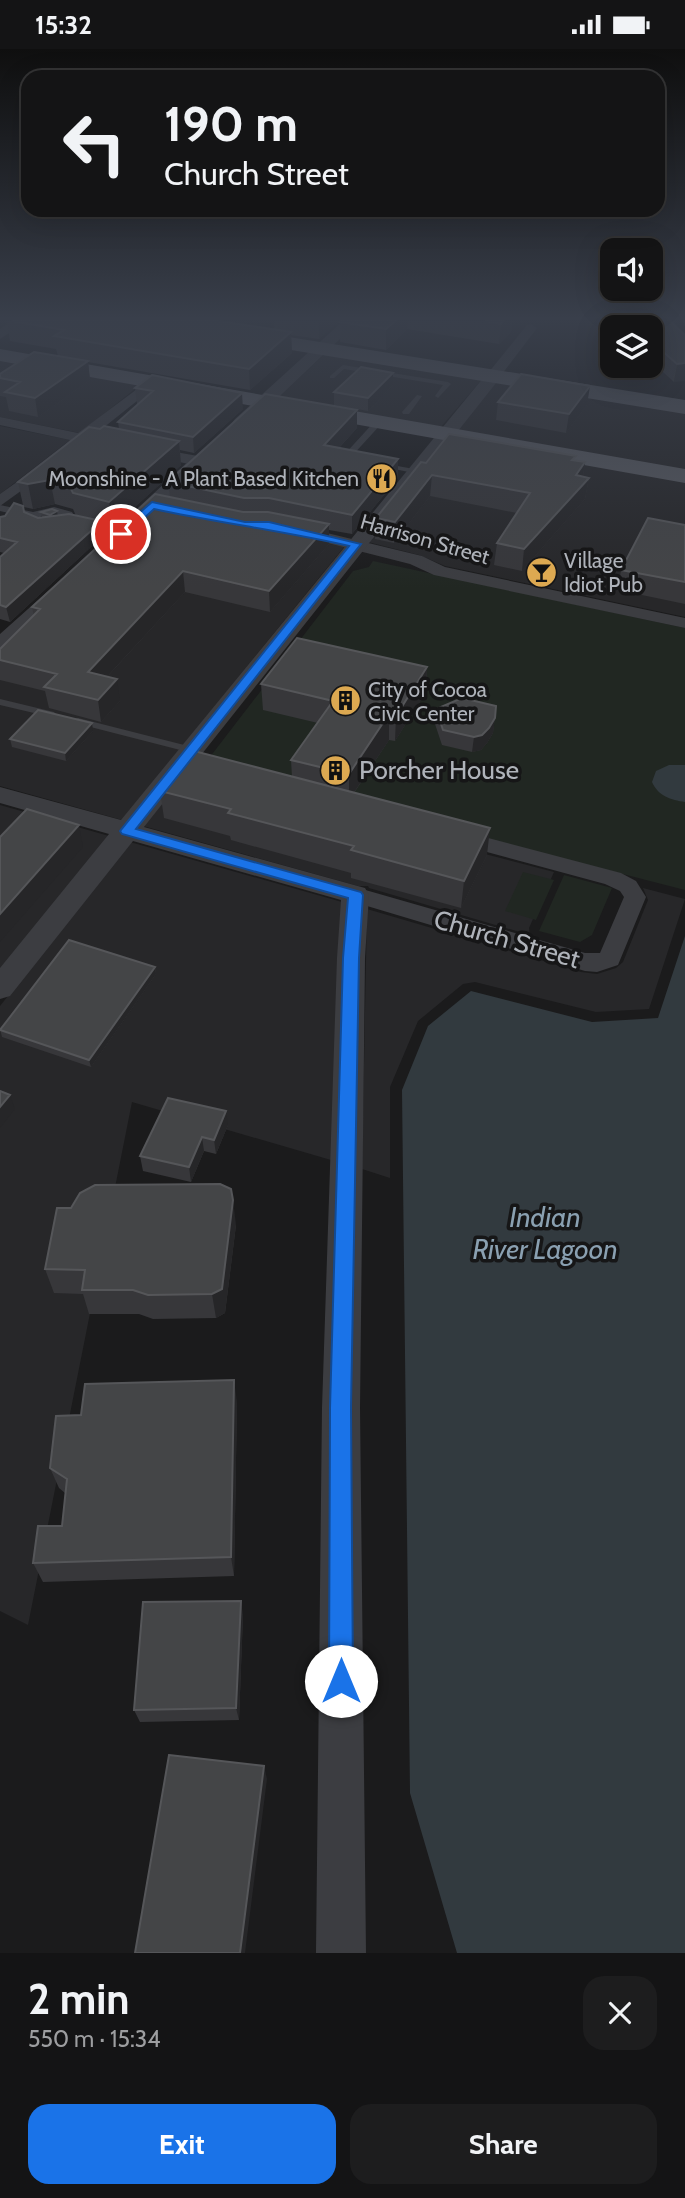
<!DOCTYPE html>
<meta charset="utf-8">
<style>
:root{--surface:#141415;--page:#1d1d1e;--text:#f1f3f6;--muted:#9d9ea0;--line:#333334;--accent:#1a73e8}
body{margin:0;font-family:Cabin,sans-serif;background:var(--page);color:var(--text);height:100vh;display:flex;flex-direction:column;font-size:26px;white-space:nowrap}
*{box-sizing:border-box;margin:0}
p{font-size:23px;color:var(--muted)}
.icon{flex:none;width:38px;height:38px;fill:none;stroke:currentColor;stroke-width:2;stroke-linecap:round;stroke-linejoin:round}
.map{position:relative;height:1904px;overflow:hidden}
.panel{display:flex;flex-direction:column;background:var(--surface);flex:1}
.panel>*{flex:none}
.hud{position:absolute;left:21px;top:21px;width:644px;height:147px;border-radius:21px;box-shadow:0 7px 28px #0002,0 0 0 2px var(--line);background:#141415;color:var(--text);overflow:hidden}
.controls{position:absolute;left:600px;top:189px;display:grid;gap:14px}
.controls a{display:grid;place-items:center;width:63px;height:63px;border-radius:14px;background:var(--surface);box-shadow:0 7px 28px #0002,0 0 0 2px var(--line);font-size:35px}
.pin{position:absolute;display:grid;place-items:center;width:60px;height:60px;color:#fff;margin:-30px;border:4px solid #fff;border-radius:50%;box-shadow:0 2px 7px #0007}
.me{position:absolute;width:77px;margin:-38px;rotate:0deg;stroke-linejoin:round;filter:drop-shadow(0 0 5px #0008)}
.turn{display:flex;align-items:center;gap:24px;height:147px;padding:0 28px;font-size:32px}
.turn .icon{width:91px;height:91px;stroke-width:2.5}
.turn b{display:block;font-size:49px;line-height:60px}
.round{display:grid;place-items:center;flex:none;width:74px;height:74px;border-radius:21px;background:var(--page)}
.summary{display:flex;align-items:center;justify-content:space-between;height:119px;padding:0 28px}
h1{font-size:42px;font-weight:800;line-height:52px}
.button{display:flex;gap:14px;margin-top:auto;padding:14px 28px}
.button a{flex:1;height:80px;border-radius:21px;background:var(--accent);color:#fff;font-size:28px;font-weight:800;line-height:80px;text-align:center}
.button a+a{background:var(--page);color:var(--text)}
.status{display:flex;justify-content:space-between;align-items:center;height:49px;padding:0 35px;background:var(--surface);direction:ltr}
.status svg{height:19px;fill:currentColor}
.map>svg:first-child{display:block}
.built{fill:#272729}
.green{fill:#212722}
.water{fill:#323a3f}
.lines{fill:none;stroke-linecap:round;stroke-linejoin:round}
.service{fill:#3c3d41;fill-rule:evenodd}
.pedestrian{fill:#3c3d41;fill-rule:evenodd}
.minor{fill:#3c3d41;fill-rule:evenodd}
.tertiary{fill:#3c3d41;fill-rule:evenodd}
.primary{fill:#585a60;fill-rule:evenodd}
.wall{fill:#37373a;fill-rule:evenodd}
.shaded-wall{fill:#262628}
.building{fill:#444547;stroke:#555659;stroke-width:2}
.route{fill:#1a73e8;stroke:#114b97;stroke-width:2}
.labels{text-anchor:middle;dominant-baseline:central;stroke-width:7;stroke-linejoin:round;paint-order:stroke}
.far-poi-label{font-size:21px;fill:#afb3ba;stroke:#161617;text-anchor:start}
.far-street-label{font-size:21px;fill:#afb3ba;stroke:#161617}
.poi-label{font-size:26px;fill:#afb3ba;stroke:#161617;text-anchor:start}
.street-label{font-size:26px;fill:#afb3ba;stroke:#161617}
.water-label{font-size:28px;font-style:italic;fill:#8aa0b1;stroke:#161617}
</style>
<div class="status"><b>15:32</b><svg viewBox="0 0 49 12"><path d="M0 12V9h3v3zM5 12V6h3v6zM10 12V3h3v9zM15 12V0h3v12zM26 1h20v11H26zM47 4h2v5h-2z"/></svg></div>
<div class="map">
<svg width="685" height="1904" viewBox="0 0 685 1904">
<rect width="100%" height="100%" fill="#1b1b1c"/>
<path class="built" d="M326 304 484 328 440 379 276 350Z
M0 310 141 335 80 384 0 368Z
M498 330 685 362V422L455 382Z
M0 377 70 391 0 445Z
M449 390 685 431V568L445 517 419 506 368 493Z
M266 481 344 498 122 771 0 737V608Z
M183 726 554 823 529 879 530 886 369 839 368 837H358L143 777Z
M0 756 109 787 0 921Z
M130 793 342 853 331 1111 132 1053 28 1576 0 1562V957Z
M643 839 685 850 649 960 596 963 475 933 463 935 418 972 390 1038V1129L362 1120 367 860 581 923 597 925 616 919 623 913 648 851Z"/>
<path class="green" d="M373 512 685 579V841L203 717 353 522 369 518Z
M523 823 554 831 536 871 505 862Z
M564 826 612 839 592 886 580 893 539 882Z"/>
<path class="water" d="M669 716H685V753C671 751 658 747 652 733L656 722Z
M685 887V1904H457L410 1744 402 1041 428 977 471 942 592 973 658 969Z"/>
<g class="lines">
<path class="service" d="M343 316 448 333 451 335 438 349 435 347 443 336 344 320 334 329H330V327Z
M417 346 422 347 409 365H403L402 363Z
M376 371 383 373 351 408H356V412L343 411V407Z
M381 414 414 420 418 422 414 424 384 418H381Z
M0 650 54 663 56 665 51 668 0 656Z
M78 669 196 699 197 701 192 704 75 674V670Z"/>
<path class="pedestrian" d="M0 456 33 463 54 458 72 463 76 470C63 485 44 485 28 475L29 469 0 462ZM54 464 64 469 52 476 38 472 41 467Z
M81 473 125 483 127 485 121 488 77 478V474Z"/>
<path class="minor" d="M12 272H27L0 290V280Z
M531 275 537 279 499 329H489V323L527 276Z
M152 329 157 330V336L93 387 113 391 115 394 113 397 84 394 73 399 66 395 70 391 0 376V368L78 384Z
M147 398 198 407 206 412 198 417 142 405 140 402Z
M45 413 50 415 53 418 50 421 0 457V445Z
M298 477 422 507 445 518 685 569V579L434 526 410 515 292 485 290 482 292 479Z
M458 781 621 824 636 832 646 848 618 916 597 923 585 922 347 851 344 846 347 841 355 838 585 904H600L624 848 620 842 605 835 450 793 447 788 450 783Z"/>
<path class="tertiary" d="M343 272H359L247 378H235L232 374 235 370Z
M494 321 500 323 502 326 500 329 144 778 365 839 369 846 365 909 360 1359 366 1904H316L322 1359 337 909 341 851 133 792 10 947 0 950V919L109 785 0 754V738L121 771 488 323Z
M199 407 208 412 205 416 140 478H126L123 474 126 470 193 408Z
M63 533 70 535 73 539 70 543 8 602 0 604V585L56 535Z"/>
<path class="primary" d="M139 272H188L685 351V365L149 278Z
M0 300 685 420V434L0 312Z"/>
</g>
<path class="wall" d="M7 272H219L274 281V272H339L319 290 291 286 292 304 250 341 88 313 90 331 38 368 9 362 6 348 0 347V325L58 307 56 300 10 292Z
M341 272H512L511 283 499 295 407 280 386 301 340 293Z
M628 272H670L685 286 674 333 651 312V278H627Z
M393 324V336L368 362 334 356V343Z
M135 339 243 360 194 404 180 401 181 416 113 478 103 476 104 486 10 573 0 570V508L4 504 0 503V468L5 467 23 456 18 433 100 380H119L118 373 138 355H137ZM55 455 73 460 76 467H58L41 463 42 469H38L24 463V458L33 460Z
M498 353 587 356 566 384 496 371Z
M357 379 339 399 398 429 352 485 329 481V495L270 563 185 543 107 628 120 652 101 673 49 659 45 642 0 631V600L34 567 32 558 170 448 168 433Z
M575 412 585 413 583 427 589 429 585 450 522 522 494 516 497 494 517 464 430 447 394 494 375 490 376 469 426 414Z
M685 476V555L618 541 621 521Z
M427 618 426 643 395 692 389 691 354 744 487 806 461 859 351 829V824L231 791 230 787 164 769 160 742 292 728 291 711 318 674 263 661 261 635Z
M496 657 493 684 487 694 481 701 472 703 442 696 435 675 436 660Z
M93 682 66 712 12 698 10 690Z
M155 918 156 925 91 1018 2 988 0 980Z
M228 1076 216 1105 204 1102 191 1133 143 1122 140 1107Z
M236 1176 225 1264 216 1269 153 1270 139 1265H89L83 1245 54 1244 45 1220Z
M237 1353 234 1527 43 1533 33 1514 62 1477 65 1444 59 1439 50 1419 81 1366Z
M243 1566 239 1671 140 1673 134 1661Z"/>
<path class="shaded-wall" d="M319 272H339L319 290Z
M395 272H408L407 280 386 301V280Z
M503 272H512L511 283 499 295 501 275Z
M291 283 292 304 250 341 249 320Z
M88 312 90 331 38 368 35 349Z
M685 314V332L674 333 677 315Z
M393 324V336L368 362V349Z
M590 337 587 356 566 384 569 365Z
M242 344 243 360 194 404 193 388Z
M357 361V379L324 415V396Z
M179 392 181 416 113 478 109 453Z
M398 410V429L352 485V466Z
M585 413 582 434 589 429 585 450 522 522 524 500Z
M432 426 430 447 394 494 395 473Z
M50 431 55 455 33 460 28 435Z
M57 462 58 469 52 473 50 466Z
M102 472 104 486 10 573 6 558Z
M329 475V495L270 563 269 542Z
M183 522 185 543 92 644 88 623Z
M427 618 426 643 395 692 396 667Z
M117 630 120 652 101 673 98 651Z
M389 665V691L349 751V725Z
M495 669 493 684 487 694 481 701 472 703 474 688Z
M92 674 93 682 66 712 65 704Z
M79 776 83 798 0 893V865Z
M490 779 487 806 461 859 464 832Z
M155 918 156 925 91 1018 89 1011Z
M10 1046 15 1060 0 1079V1058Z
M226 1062 228 1076 216 1105 214 1091Z
M202 1088 204 1102 191 1133 189 1118Z
M233 1151 236 1176 225 1264 216 1269 212 1245Z
M234 1331 237 1353 234 1527 231 1508Z
M241 1552 243 1566 239 1671 236 1659Z
M264 1717 267 1730 245 1904H240Z"/>
<path class="building" d="M12 272H219L291 283 249 320 54 287 64 281Z
M341 272H395L386 280 340 273Z
M485 272H503L501 275Z
M630 272H670L685 286V314L677 315 651 292V278H636Z
M34 303 88 312 35 349 5 343 20 333 0 329V325Z
M361 318 393 324 368 349 334 343Z
M521 325 590 337 569 365 498 353Z
M152 326 242 344 193 388 118 373 153 342 135 339Z
M265 345 357 361 324 396 398 410 352 466 269 449H244L168 433Z
M104 377 179 392 109 453 73 444 69 436 50 431 28 435 18 433 89 378 100 380Z
M449 385 576 407 572 411 585 413 576 426 589 429 524 500 497 494 530 444 432 426 395 473 376 469 421 413 426 414Z
M155 445 243 463H268L329 475 269 542 183 522 88 623 117 630 98 651 44 638 57 625 0 611V600L40 560 32 558Z
M14 454 23 457 24 463 38 469 69 465 102 472 6 558 0 556V508L17 493 0 489V468L5 467Z
M52 460 57 462 50 466 41 463Z
M648 469 685 476V533L621 521Z
M297 589 427 618 396 667 389 665 349 725 291 711 333 652 261 635Z
M462 649 496 657 495 669 489 679 482 686 474 688 443 681 436 660Z
M38 661 92 674 65 704 10 690Z
M194 702 490 779 464 832 351 801 354 797 228 764 231 760 160 742Z
M27 760 79 776 0 865V788Z
M69 891 155 918 89 1011 0 981Z
M0 1042 10 1046 0 1058Z
M168 1049 226 1062 214 1091 202 1088 189 1118 140 1107Z
M220 1135 231 1140 233 1151 222 1240 212 1245 148 1246 133 1241H82L85 1221 45 1220 57 1159H71L80 1144 95 1136Z
M234 1331 231 1508 33 1514 38 1477H62L67 1430 50 1419 56 1367 81 1366 85 1335Z
M241 1552 236 1659 134 1661 143 1553Z
M169 1706 264 1717 240 1904H135Z"/>
<linearGradient id="sky" x2="0" y2="1"><stop stop-color="#0f0f0f"/><stop offset="0.5" stop-color="#393f4b"/><stop offset="1" stop-color="#393f4b" stop-opacity="0"/></linearGradient>
<rect width="685" height="539" fill="url(#sky)"/>
<path class="route" d="M152 453 245 473H269L361 495 136 780 361 843 363 846 359 909 351 1359 353 1632 349 1640 341 1643 332 1640 329 1632 330 1359 343 909 348 849 122 785 120 782 349 497C284 482 219 474 154 460L125 487H117V483Z"/>
<defs>
<symbol id="restaurant-disc" viewBox="-11 -11 22 22"><circle r="9.5" fill="#dda951" stroke="#161617"/><path d="M-5-6h1v4h1v-4h1v4h1v-4h1v5L-1.5 .5V6h-2V.5L-5-1ZM5-6V6H3V1.5H1.5Q1.5-4 5-6Z" fill="#111"/></symbol>
<symbol id="bar-disc" viewBox="-11 -11 22 22"><circle r="9.5" fill="#dda951" stroke="#161617"/><path d="M-6-5H6L.8 .8V4.5H3.5V6h-7V4.5H-.8V.8Z" fill="#111"/></symbol>
<symbol id="building-disc" viewBox="-11 -11 22 22"><circle r="9.5" fill="#dda951" stroke="#161617"/><path d="M-4-6H4V6H1V3H-1V6H-4ZM-2.5-4.3h1.7v1.8h-1.7ZM.8-4.3h1.7v1.8H.8ZM-2.5-1h1.7V.8h-1.7ZM.8-1h1.7V.8H.8Z" fill="#111"/></symbol>
</defs>
<g fill-rule="evenodd">
<use href="#restaurant-disc" x="364" y="412" width="35" height="35"/>
<use href="#bar-disc" x="524" y="506" width="35" height="35"/>
<use href="#building-disc" x="328" y="634" width="35" height="35"/>
<use href="#building-disc" x="318" y="704" width="35" height="35"/>
</g>
<g class="labels">
<g class="far-poi-label">
<text x="359" y="429" text-anchor="end">Moonshine - A Plant Based Kitchen</text>
<text x="564" y="511">Village<tspan x="564" dy="24">Idiot Pub</tspan></text>
<text x="368" y="640">City of Cocoa<tspan x="368" dy="24">Civic Center</tspan></text>
</g>
<g class="far-street-label">
<text transform="translate(425 490) rotate(16)">Harrison Street</text>
</g>
<g class="poi-label">
<text x="359" y="721">Porcher House</text>
</g>
<g class="street-label">
<text transform="translate(507 890) rotate(16)">Church Street</text>
</g>
<g class="water-label">
<text x="545" y="1168">Indian<tspan x="545" dy="32">River Lagoon</tspan></text>
</g>
</g>
</svg>
<div class="controls">
<a><svg class="icon" aria-label="sound" viewBox="0 0 24 24"><path d="M4 9h4l5-4v14l-5-4H4zM17 9q2 3 0 6"/></svg></a>
<a><svg class="icon" aria-label="layers" viewBox="0 0 24 24"><path d="M12 4l9 5-9 5-9-5zM3 14l9 5 9-5"/></svg></a>
</div>
<div class="pin" style="left:121px;top:485px;background:#d93025"><svg class="icon" aria-label="arrive" viewBox="0 0 24 24"><path d="M6 21V4h12l-3 4 3 4H6"/></svg></div>
<svg class="me" style="left:341px;top:1632px" viewBox="-20 -20 40 40"><circle r="19" fill="#fff"/><path d="M0-13L10 11 0 6-10 11z" fill="#1a73e8"/></svg>
<div class="hud">
<div class="turn"><svg class="icon" aria-label="left" viewBox="0 0 24 24"><path d="M17 20v-9H6M10 6l-5 5 5 5"/></svg><div><b>190 m</b>Church Street</div></div>
</div>
</div>
<section class="panel">
<div class="summary"><div><h1>2 min</h1><p>550 m · 15:34</p></div><a class="round"><svg class="icon" aria-label="close" viewBox="0 0 24 24"><path d="M6 6l12 12M18 6L6 18"/></svg></a></div>
<div class="button"><a>Exit</a><a>Share</a></div>
</section>
